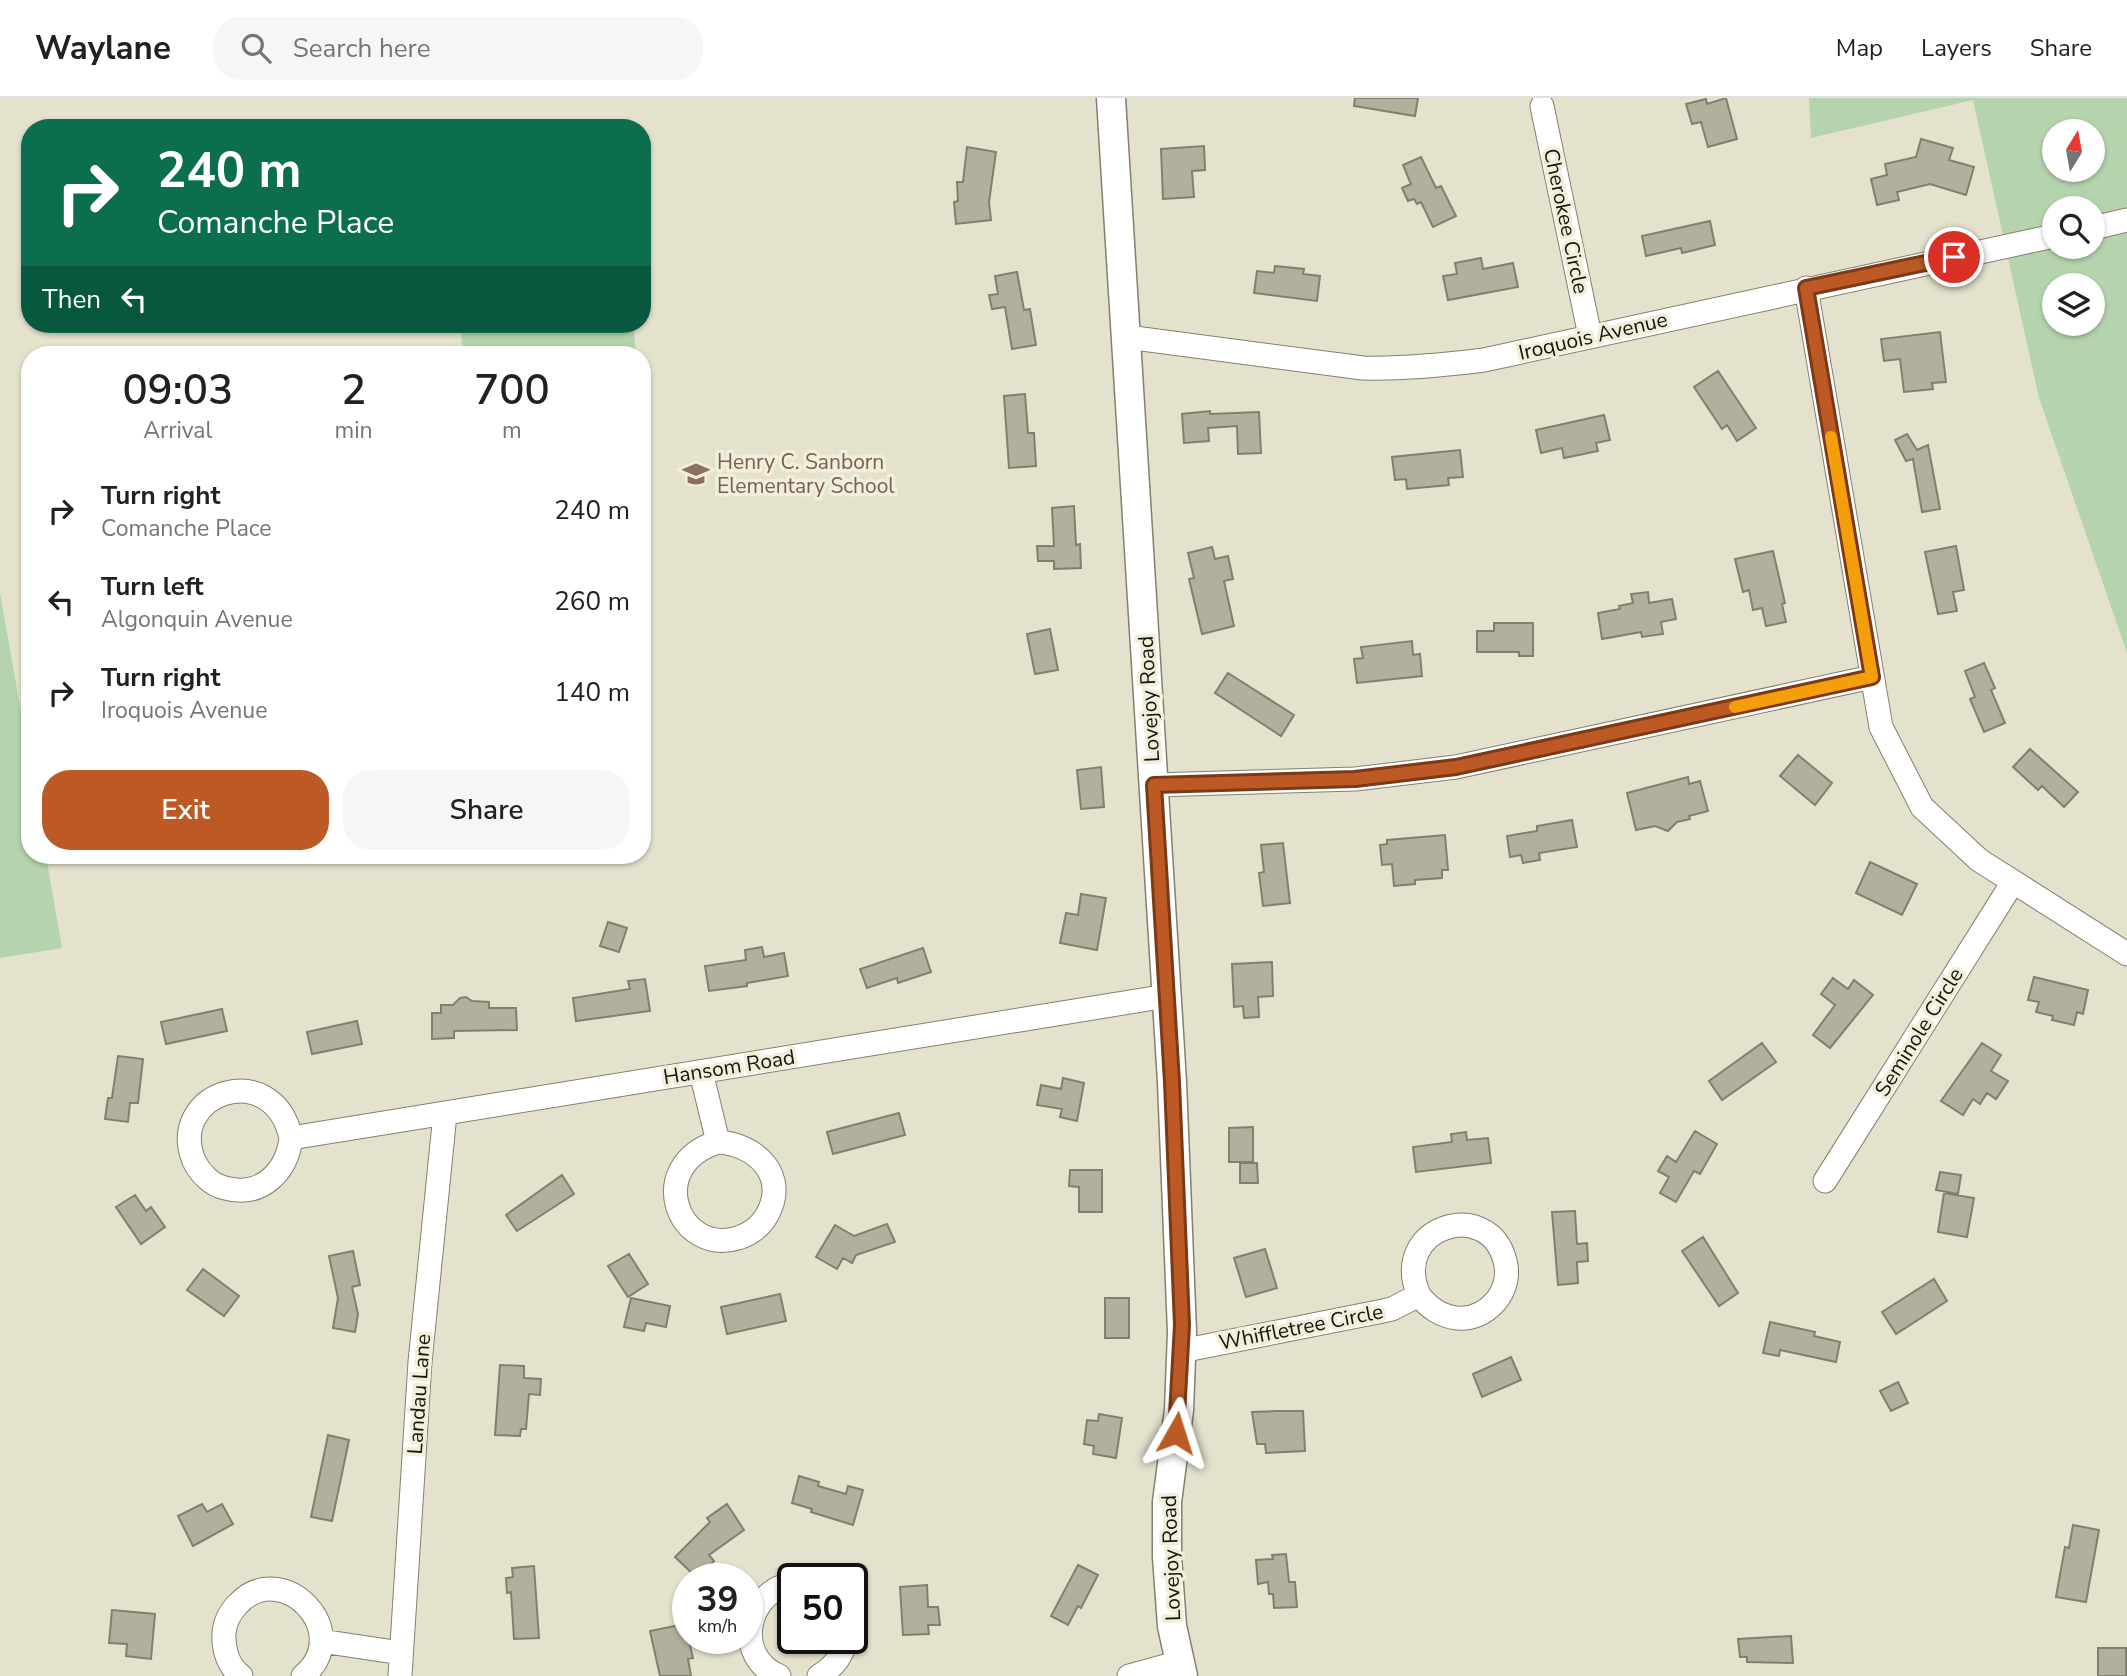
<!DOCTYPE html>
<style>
:root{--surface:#fff;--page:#f6f6f6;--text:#202124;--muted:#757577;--line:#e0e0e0;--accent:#bd5924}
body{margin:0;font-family:"Nunito Sans",sans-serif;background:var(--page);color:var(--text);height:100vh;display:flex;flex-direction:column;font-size:26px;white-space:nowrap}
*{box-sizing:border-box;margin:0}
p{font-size:23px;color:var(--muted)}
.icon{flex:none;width:38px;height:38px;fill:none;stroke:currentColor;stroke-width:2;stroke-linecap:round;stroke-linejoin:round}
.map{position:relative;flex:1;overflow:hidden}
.panel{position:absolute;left:21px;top:248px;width:630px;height:518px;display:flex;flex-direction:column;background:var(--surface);border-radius:28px;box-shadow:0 2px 5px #0004}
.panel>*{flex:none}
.top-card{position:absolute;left:21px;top:21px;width:630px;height:214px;border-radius:28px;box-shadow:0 2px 5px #0004;background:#0b6e4f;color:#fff;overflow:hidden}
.needle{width:46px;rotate:11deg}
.tools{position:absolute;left:2042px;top:21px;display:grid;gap:14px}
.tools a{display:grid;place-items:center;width:63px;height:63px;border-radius:50%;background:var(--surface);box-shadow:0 2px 5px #0004;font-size:35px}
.speed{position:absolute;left:672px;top:1465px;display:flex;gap:14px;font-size:35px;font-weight:700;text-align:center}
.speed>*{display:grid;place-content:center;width:91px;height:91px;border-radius:50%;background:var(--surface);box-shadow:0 2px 5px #0004;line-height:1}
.speed small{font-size:18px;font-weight:400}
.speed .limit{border:4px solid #111;border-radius:10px;background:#fff;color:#111}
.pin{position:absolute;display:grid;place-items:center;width:60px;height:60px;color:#fff;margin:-30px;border:4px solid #fff;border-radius:50%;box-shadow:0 2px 7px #0007}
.me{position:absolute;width:77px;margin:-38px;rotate:6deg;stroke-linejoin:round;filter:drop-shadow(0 0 5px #0008)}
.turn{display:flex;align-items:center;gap:24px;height:147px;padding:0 21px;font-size:32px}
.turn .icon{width:91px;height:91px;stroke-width:2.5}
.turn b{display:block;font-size:49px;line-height:60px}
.then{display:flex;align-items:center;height:66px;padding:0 21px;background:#0003;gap:14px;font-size:26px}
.eta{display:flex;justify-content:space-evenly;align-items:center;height:119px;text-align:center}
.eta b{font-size:42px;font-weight:600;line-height:49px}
.cta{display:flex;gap:14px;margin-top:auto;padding:14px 21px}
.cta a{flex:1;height:80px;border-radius:28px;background:var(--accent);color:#fff;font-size:28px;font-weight:600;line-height:80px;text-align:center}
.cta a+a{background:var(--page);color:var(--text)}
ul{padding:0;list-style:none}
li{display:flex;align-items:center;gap:21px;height:91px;padding:0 21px}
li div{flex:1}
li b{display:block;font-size:26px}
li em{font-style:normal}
header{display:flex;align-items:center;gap:42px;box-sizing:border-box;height:98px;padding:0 35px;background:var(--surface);border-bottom:2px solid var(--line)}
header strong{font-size:33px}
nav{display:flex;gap:38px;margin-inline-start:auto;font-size:24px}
.search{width:490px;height:63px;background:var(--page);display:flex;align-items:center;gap:18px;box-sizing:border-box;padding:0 24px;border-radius:28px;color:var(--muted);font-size:26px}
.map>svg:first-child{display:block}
.green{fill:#b5d4ae;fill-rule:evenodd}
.building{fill:#b2af9c;stroke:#827f6d;stroke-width:2}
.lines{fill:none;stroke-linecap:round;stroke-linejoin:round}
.minor-casing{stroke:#83806e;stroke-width:25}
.major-casing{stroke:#83806e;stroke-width:31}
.minor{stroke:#fff;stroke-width:23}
.major{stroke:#fff;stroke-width:28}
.route-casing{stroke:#7b3a17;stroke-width:18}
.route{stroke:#bd5924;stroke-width:12}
.slow{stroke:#f59e0b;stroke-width:12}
.labels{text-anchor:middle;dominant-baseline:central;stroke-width:7;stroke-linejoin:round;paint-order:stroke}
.street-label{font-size:21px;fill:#16150e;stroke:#f1eeda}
.education-label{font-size:21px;fill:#785e54;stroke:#f1eeda;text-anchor:start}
</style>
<header>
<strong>Waylane</strong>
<div class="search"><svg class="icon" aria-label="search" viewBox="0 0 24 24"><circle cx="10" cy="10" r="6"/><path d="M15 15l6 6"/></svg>Search here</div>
<nav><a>Map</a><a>Layers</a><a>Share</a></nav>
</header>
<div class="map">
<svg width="2127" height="1578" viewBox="0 0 2127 1578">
<rect width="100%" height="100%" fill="#e4e1cd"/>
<path class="green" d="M1809 0H2127V555L2039 300 1973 2 1811 40ZM2054 33H2093V72H2054ZM2054 110H2093V149H2054ZM2054 187H2093V226H2054Z
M460 226H633L636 257H463Z
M0 495 30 665V758H46L62 850 0 860Z"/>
<path class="building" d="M1355 0H1418L1415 18 1354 8Z
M1726 0 1737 41 1708 49 1701 24 1692 26 1686 6 1706 1 1707 6Z
M1921 41 1953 50 1949 62 1974 69 1966 97 1930 86 1897 94 1899 102 1877 107 1871 81 1887 77 1885 66 1916 59Z
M1204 48 1205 72 1192 73 1194 99 1163 101 1161 51Z
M967 49 996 54 989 104 991 122 956 126 954 104 958 103 957 84H963Z
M1421 59 1436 90 1441 88 1456 118 1433 129 1421 104 1417 106 1414 101 1408 103 1402 90 1411 86 1403 67Z
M1710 123 1715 147 1682 155 1681 150 1646 158 1642 138Z
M1481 160 1483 171 1513 165 1518 189 1448 202 1443 178 1457 176 1455 165Z
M1275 168 1304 171 1303 176 1320 178 1317 203 1254 195 1257 173 1274 175Z
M1017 174 1024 212 1030 211 1036 247 1012 251 1005 209 992 211 989 197 998 196 995 178Z
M1940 234 1946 284 1932 285 1933 291 1904 294 1900 261 1884 263 1881 241Z
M1718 273 1756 330 1737 343 1727 327 1722 331 1694 289Z
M1025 296 1028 335H1034L1036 368 1009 370 1004 298Z
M1210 313V316L1259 314 1261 355 1238 356 1237 328 1208 330 1209 343 1184 345 1182 316Z
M1604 317 1610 342 1596 345 1598 353 1564 360 1562 350 1541 355 1536 332Z
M1907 336 1917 352 1928 347 1940 411 1922 414 1913 361 1906 363 1895 342Z
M1460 352 1463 379 1448 380 1449 387 1407 391 1406 381 1395 382 1392 359Z
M1074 408 1076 447 1080 446 1081 470 1054 471V463H1038L1037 448H1054L1052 410Z
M1956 448 1964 492 1953 494 1957 513 1938 516 1925 454Z
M1212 449 1215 461 1228 458 1233 481 1224 483 1234 528 1202 536 1189 481 1194 480 1188 455Z
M1773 453 1785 505 1782 506 1786 524 1766 528 1762 510 1753 512 1749 492 1743 494 1735 461Z
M1648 494 1649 505 1672 501 1676 521 1661 524 1663 536 1642 539 1641 534 1602 541 1598 515 1620 511 1619 508 1633 505 1631 496Z
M1494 525H1533V558H1519V554H1477V533H1494Z
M1050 531 1058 572 1035 576 1027 536Z
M1412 543 1413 557 1420 556 1422 578 1357 585 1354 561 1363 560 1361 549Z
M1984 565 1995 590 1991 592 2005 625 1984 634 1970 601 1975 599 1965 573Z
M1228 575 1294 617 1281 638 1215 595Z
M2030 651 2078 694 2064 709 2042 688 2038 692 2013 669Z
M1798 657 1832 685 1815 707 1780 678Z
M1101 669 1104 709 1081 711 1077 672Z
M1688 679 1689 686 1700 683 1708 713 1689 718 1690 721 1677 724 1668 733 1655 728 1636 732 1627 695Z
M1572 722 1577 749 1539 755 1540 762 1523 765 1521 757 1510 759 1507 738 1537 733V728Z
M1445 737 1448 772H1442V780L1415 782V786L1394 788 1392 766 1382 767 1380 747 1387 746V742Z
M1283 745 1290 805 1263 808 1259 775 1264 774 1261 747Z
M1870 764 1917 786 1902 817 1856 795Z
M1081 796 1106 800 1097 852 1060 845 1066 815 1078 817Z
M608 824 627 830 619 854 600 848Z
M762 849 764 859 784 855 788 878 747 885V888L709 893 705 868 746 862 745 852Z
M923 850 931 874 898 885 897 880 867 890 860 871Z
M1272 864 1273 898 1258 899 1259 919 1244 920 1243 908 1234 909 1232 866Z
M2034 879 2088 892 2083 916 2077 914 2074 927 2052 922 2053 918 2036 914 2039 904 2028 902Z
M1833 880 1848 891 1854 882 1873 897 1830 950 1813 937 1835 907 1821 896Z
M645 881 650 913 576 923 573 900 630 891 628 883Z
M466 899 472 903 489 904V910H516L517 932 454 933V940L432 941V915H441V907H453L460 900Z
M222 911 227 933 166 946 161 924Z
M357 923 362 946 312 956 307 934Z
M1762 945 1776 964 1722 1002 1709 983Z
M1982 945 2001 957 1991 973 2008 983 1996 1001 1987 995 1980 1006 1973 1001 1963 1017 1941 1003Z
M118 958 143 961 138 1005H130L128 1024 105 1021 108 1000H112Z
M1063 980 1084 985 1077 1023 1060 1019 1062 1011 1037 1007 1041 987 1061 991Z
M899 1015 905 1037 833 1056 827 1034Z
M1253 1029V1064H1229V1030Z
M1695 1033 1717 1046 1700 1076 1694 1073 1676 1104 1660 1095 1669 1079 1658 1073 1667 1058 1676 1064Z
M1466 1034 1467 1042 1488 1040 1491 1065 1416 1074 1413 1049 1452 1044 1451 1036Z
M1240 1065H1257L1258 1085H1240Z
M1070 1072H1102V1114H1079V1089L1069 1088Z
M1940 1074 1961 1077 1958 1096 1936 1092Z
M562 1077 574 1096 517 1133 506 1117Z
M1944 1095 1974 1100 1967 1139 1938 1134Z
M135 1097 146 1113 151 1109 165 1129 141 1146 116 1109Z
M1575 1113 1577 1146 1587 1145 1588 1163 1577 1164 1578 1185 1558 1187 1552 1114Z
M887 1126 895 1144 856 1157 852 1165 843 1160 837 1171 816 1159 835 1127 854 1138Z
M1703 1139 1738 1195 1719 1208 1682 1153Z
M1265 1151 1277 1190 1246 1199 1234 1160Z
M353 1153 360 1187 352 1189 358 1216 355 1234 333 1230 338 1200 329 1158Z
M629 1156 648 1186 628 1199 608 1168Z
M203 1171 239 1198 224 1218 187 1192Z
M1934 1181 1947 1203 1896 1236 1882 1214Z
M780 1196 786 1223 727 1236 721 1209Z
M631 1200 670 1208 666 1229 646 1225 644 1233 624 1229Z
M1105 1200H1129V1240H1105Z
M1770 1224 1815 1234 1814 1238 1840 1244 1836 1264 1780 1252 1779 1258 1763 1255Z
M1511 1259 1521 1282 1482 1299 1473 1276Z
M500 1267 524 1268V1280L541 1281 540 1297 529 1296 526 1331H521L520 1338 495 1337Z
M1898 1284 1908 1305 1891 1313 1880 1293Z
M1277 1313H1303L1305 1353 1266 1355 1265 1346H1257L1252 1314Z
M1099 1316 1122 1320 1116 1360 1093 1356 1094 1348 1084 1346 1087 1322 1098 1323Z
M328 1337 349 1342 332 1423 311 1419Z
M799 1378 819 1384 818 1388 846 1396 848 1388 863 1392 853 1427 811 1414 812 1411 792 1405Z
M202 1406 207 1414 222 1406 233 1426 193 1448 178 1418Z
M727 1406 744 1432 709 1457 714 1463 697 1480 675 1459 710 1424 707 1420Z
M2073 1427 2099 1432 2086 1504 2056 1499 2065 1449 2069 1450Z
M1286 1456 1289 1484H1295L1297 1509 1274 1510 1273 1496H1269L1268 1484 1258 1486 1256 1462 1273 1461 1272 1457Z
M1078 1467 1098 1477 1081 1510 1078 1508 1068 1527 1051 1518Z
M534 1468 539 1540 514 1541 511 1494 507 1495 506 1480 513 1479 512 1470Z
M927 1487 928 1509H938L940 1527H928L929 1536 903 1537 900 1489Z
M112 1512 155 1516 151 1561 126 1558 127 1546 109 1545Z
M685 1526 693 1560 688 1561 691 1578H660L650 1533Z
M1791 1538 1793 1565 1747 1564V1559H1740L1738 1541Z
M2098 1550H2126V1578H2098Z"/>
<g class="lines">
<defs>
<path id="minor" d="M1542 8 1590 238
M2093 130 2127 122
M1806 190 1881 629 1922 709 1979 762 2127 856
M1127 239 1363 270C1404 271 1444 267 1484 262L2054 138
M1154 687 1355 681 1456 669 1872 579
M701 974 718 1044C644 1067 677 1158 738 1140 750 1136 761 1128 767 1117 789 1078 756 1046 718 1044
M291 1040C287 1074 261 1100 225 1090 211 1087 200 1075 194 1063 166 995 273 958 291 1040L1167 898
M1825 1083 2013 784
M1181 1253 1378 1214 1392 1211 1419 1197C1389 1129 1489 1098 1505 1163 1509 1177 1505 1192 1496 1203 1473 1230 1438 1223 1419 1197
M321 1543 401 1555
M241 1578C228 1568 223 1551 224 1535 225 1524 230 1514 238 1506 282 1459 356 1534 303 1578
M400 1578 420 1264 445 1016
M779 1578C733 1559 746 1492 793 1486
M819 1578C835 1568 842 1558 847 1540
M1129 1578 1180 1564"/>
<path id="major" d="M1111 0 1172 984 1182 1234 1179 1312 1167 1404V1459L1172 1528 1183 1578"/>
</defs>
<use href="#minor" class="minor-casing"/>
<use href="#major" class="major-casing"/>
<use href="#minor" class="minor"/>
<use href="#major" class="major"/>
</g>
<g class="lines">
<defs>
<path id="route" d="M1176 1335 1182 1227 1172 984 1154 687 1355 681 1456 669 1872 579 1806 190 1954 159"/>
</defs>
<use href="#route" class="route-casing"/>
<use href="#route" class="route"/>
<path class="slow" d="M1735 609 1872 579 1831 339"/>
</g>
<defs>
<symbol id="school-bare" viewBox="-9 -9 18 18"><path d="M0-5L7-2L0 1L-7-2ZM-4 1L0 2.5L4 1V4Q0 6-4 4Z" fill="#8d6e63" stroke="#f1eeda" stroke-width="2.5" paint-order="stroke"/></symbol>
</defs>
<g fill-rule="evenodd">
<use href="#school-bare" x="677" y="357" width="38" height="38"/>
</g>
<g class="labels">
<g class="street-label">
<text transform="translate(1566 123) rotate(78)">Cherokee Circle</text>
<text transform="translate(1593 238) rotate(-13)">Iroquois Avenue</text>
<text transform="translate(1149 601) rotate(-93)">Lovejoy Road</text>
<text transform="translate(1919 934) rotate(-58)">Seminole Circle</text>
<text transform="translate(729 969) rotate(-9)">Hansom Road</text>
<text transform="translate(1301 1229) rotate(-11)">Whiffletree Circle</text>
<text transform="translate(419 1296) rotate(-86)">Landau Lane</text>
<text transform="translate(1171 1460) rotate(-92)">Lovejoy Road</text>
</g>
<g class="education-label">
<text x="717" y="364">Henry C. Sanborn<tspan x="717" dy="24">Elementary School</tspan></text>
</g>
</g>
</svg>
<div class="tools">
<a><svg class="needle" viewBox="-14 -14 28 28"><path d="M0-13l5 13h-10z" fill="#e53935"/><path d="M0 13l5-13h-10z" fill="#757577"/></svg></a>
<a><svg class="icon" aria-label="search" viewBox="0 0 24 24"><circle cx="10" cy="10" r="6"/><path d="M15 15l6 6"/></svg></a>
<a><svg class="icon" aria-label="layers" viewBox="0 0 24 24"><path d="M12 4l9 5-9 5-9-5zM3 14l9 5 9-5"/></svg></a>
</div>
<div class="speed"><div>39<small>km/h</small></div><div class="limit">50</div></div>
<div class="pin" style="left:1954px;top:159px;background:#d93025"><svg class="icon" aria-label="arrive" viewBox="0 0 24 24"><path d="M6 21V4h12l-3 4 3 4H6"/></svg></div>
<svg class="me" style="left:1176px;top:1335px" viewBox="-20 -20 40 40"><path d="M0-17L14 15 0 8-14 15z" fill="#bd5924" stroke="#fff" stroke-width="4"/></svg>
<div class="top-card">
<div class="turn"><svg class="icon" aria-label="right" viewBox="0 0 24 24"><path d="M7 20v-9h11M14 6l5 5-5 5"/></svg><div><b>240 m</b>Comanche Place</div></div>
<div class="then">Then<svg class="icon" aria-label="left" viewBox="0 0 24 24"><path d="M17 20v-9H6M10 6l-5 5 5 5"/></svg></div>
</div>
<section class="panel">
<div class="eta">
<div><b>09:03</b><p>Arrival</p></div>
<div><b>2</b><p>min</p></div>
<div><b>700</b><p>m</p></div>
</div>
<ul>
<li><svg class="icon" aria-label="right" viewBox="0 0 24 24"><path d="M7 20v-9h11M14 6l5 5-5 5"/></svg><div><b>Turn right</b><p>Comanche Place</p></div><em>240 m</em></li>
<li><svg class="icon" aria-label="left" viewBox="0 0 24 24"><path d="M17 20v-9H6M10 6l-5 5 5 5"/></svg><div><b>Turn left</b><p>Algonquin Avenue</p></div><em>260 m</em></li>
<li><svg class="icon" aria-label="right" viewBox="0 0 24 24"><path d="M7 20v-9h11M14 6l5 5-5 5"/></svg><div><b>Turn right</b><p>Iroquois Avenue</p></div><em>140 m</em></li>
</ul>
<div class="cta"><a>Exit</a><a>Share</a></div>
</section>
</div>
